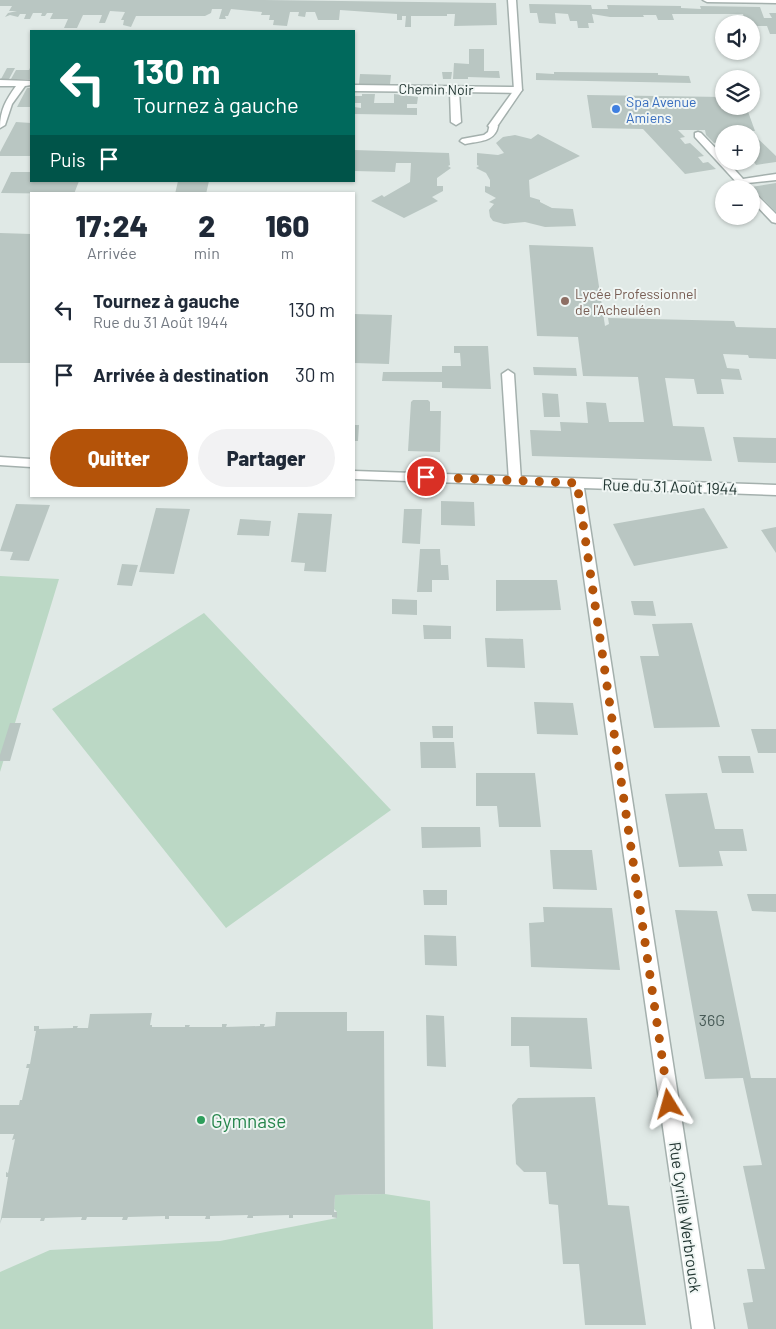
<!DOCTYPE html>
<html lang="fr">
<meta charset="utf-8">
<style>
:root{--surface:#fff;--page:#f2f2f3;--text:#1f2937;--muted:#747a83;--accent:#b45309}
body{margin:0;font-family:Barlow,sans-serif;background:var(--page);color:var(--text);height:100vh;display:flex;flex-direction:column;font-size:19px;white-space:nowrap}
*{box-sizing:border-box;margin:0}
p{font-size:16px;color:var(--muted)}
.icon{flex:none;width:28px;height:28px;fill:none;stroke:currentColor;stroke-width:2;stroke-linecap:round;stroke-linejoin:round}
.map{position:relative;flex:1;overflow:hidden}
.details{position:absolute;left:30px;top:192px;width:325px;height:305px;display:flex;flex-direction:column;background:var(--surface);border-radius:0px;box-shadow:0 1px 4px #0004}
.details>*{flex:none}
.top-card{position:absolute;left:30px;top:30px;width:325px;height:152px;border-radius:0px;box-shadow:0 1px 4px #0004;background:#00695c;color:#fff;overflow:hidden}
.controls{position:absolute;left:715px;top:15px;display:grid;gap:10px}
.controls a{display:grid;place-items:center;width:45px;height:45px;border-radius:50%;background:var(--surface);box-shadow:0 1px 4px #0004;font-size:25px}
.pin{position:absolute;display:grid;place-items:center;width:42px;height:42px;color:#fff;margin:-21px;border:2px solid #fff;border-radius:50%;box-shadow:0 1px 5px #0007}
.me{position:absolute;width:55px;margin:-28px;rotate:352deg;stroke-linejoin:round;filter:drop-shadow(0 0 4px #0008)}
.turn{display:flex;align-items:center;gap:18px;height:105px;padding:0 20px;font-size:22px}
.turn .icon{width:65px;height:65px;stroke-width:2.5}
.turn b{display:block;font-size:35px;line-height:42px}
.then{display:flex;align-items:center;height:48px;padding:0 20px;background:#0003;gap:10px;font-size:19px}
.eta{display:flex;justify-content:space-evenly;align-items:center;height:85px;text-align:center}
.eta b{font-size:30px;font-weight:800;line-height:35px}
.primary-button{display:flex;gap:10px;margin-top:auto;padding:10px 20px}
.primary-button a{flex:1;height:58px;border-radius:30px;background:var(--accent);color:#fff;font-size:20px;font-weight:800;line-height:58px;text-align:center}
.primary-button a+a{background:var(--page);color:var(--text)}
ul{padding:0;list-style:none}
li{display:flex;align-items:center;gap:15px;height:65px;padding:0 20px}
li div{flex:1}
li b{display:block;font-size:19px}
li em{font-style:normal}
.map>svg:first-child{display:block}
.green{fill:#bbd8c5}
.building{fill:#b9c6c2}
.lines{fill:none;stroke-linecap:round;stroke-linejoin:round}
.lane-casing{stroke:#a4b0ad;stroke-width:3}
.street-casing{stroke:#a4b0ad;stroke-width:3}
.lane{fill:#fff;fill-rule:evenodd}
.street{fill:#fff;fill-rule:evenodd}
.route{stroke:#b45309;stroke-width:9;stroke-dasharray:0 16.2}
.shop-dot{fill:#3f7fe0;stroke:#f0f6f4;stroke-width:2}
.education-dot{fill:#8d6e63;stroke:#f0f6f4;stroke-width:2}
.leisure-dot{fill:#2e9e5b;stroke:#f0f6f4;stroke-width:2}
.labels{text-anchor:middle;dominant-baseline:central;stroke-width:4;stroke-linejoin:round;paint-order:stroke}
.far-street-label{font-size:14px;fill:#233733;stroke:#f0f6f4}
.far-shop-label{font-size:14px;fill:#366cbe;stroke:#f0f6f4;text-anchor:start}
.far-education-label{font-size:14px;fill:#785e54;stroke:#f0f6f4;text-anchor:start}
.street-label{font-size:16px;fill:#233733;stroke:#f0f6f4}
.near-number-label{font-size:16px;fill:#485b57}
.near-leisure-label{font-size:19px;fill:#27864d;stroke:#f0f6f4;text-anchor:start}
</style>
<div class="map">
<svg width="776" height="1329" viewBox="0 0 776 1329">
<rect width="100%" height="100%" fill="#e0e9e6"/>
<path class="green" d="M0 576 59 579 0 772Z
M204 613 391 810 226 928 52 709Z
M385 1194 430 1201 433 1329H0V1272L50 1250 220 1241 337 1218V1212L334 1209 335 1195Z"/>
<path class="building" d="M0 0H264L496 3 497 25 454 26 455 14H447V16H411V27H405L406 16H402V20H397V14L340 10 339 20H318L315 12H306L305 17 298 16 299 12H290L287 26 273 25 274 20H269L270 15H261L262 12 231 9 228 16H225L226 19H219L222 9H212L211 13 205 16H136L131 27 123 25 124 20H121L125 12 110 11 105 23H99L102 15H83L77 28H64L68 19H50L53 13H47L45 16H41L42 13H33L30 19H24L26 14H20L18 17 10 15 5 17 8 13 17 11H9L12 6H0Z
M529 4 591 5 592 9H608L607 5 681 6V8L701 9 700 6 760 7 764 18H772L769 13H776V34H770L767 26H751V24H746L743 14H672L674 20H658L656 15H643L644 17H610L592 14 594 23H588L589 28H578L577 21H570L568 14 555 13 556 24 539 23 537 13H530Z
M469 49H484V71H499L500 78 468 77V79H453L454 63 469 64Z
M31 66V79H11L16 70H29Z
M7 68H15L9 79H1Z
M442 72H452L451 79H443Z
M554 72 658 73V75L689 76 691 83 536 80V73L554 74Z
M360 74 391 75 390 84H359Z
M27 88H31V107H17Z
M362 94H375L374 103H394V94L418 97 417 104H407V108H417V115L354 114V107L361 108V103H354V96H362Z
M587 95 724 97V106H746L755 131H750L776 156V162L756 165 754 162 749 163 747 161H751V134H724V142L714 143 706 135 705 130H678L685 137 680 138 685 144 690 143 704 156 698 157 703 163 708 162 716 169 685 174 643 129 592 128Z
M16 122 31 123V156H0V152Z
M538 134 580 156 529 180 530 197 540 200V202L552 208 573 209 576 226 545 227 525 222 504 224 493 221 490 217 489 210 494 204 489 202 496 198 485 192V186L490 187V180L486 173 476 168 479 166 477 165V153L498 155 504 153 496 143 503 137 515 135 531 139Z
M354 150 449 153 450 165 448 166 451 168 437 178V186H443V191L432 197 438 201 404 218 371 201 382 195 384 197 410 182 411 163H396L395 172 354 171Z
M11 172H31V181H79L74 194 1 193Z
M178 181H209L206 194H175Z
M776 183V212L751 187Z
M0 233 31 234V363H0Z
M529 245 593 247 605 326 609 324 608 318 734 321 736 327 776 328V359L749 358 748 355 723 354 727 368 739 369 742 380 721 379 724 394H697L694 379 665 378 673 426 704 427 712 461 532 456 530 430 561 431 560 422 588 423 586 402 606 403 609 422H644L638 377 583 376 578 337 537 336Z
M354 314 392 315 389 364 354 363Z
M454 346H488L491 389 442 388V382L382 381 383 372H442V366H461L460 353H454Z
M533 367 576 368 577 376 534 375Z
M542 393 558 394 560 417H544Z
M413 400H428L430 402V411H441L440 452 408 451 411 402Z
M354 425H359L358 441H354Z
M733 437 776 438V463L738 462Z
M441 501 474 502 475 526 441 525Z
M16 504 50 505 29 561 10 560 13 552 0 551Z
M156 508 190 509 174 574 139 572Z
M704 508 728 548 634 566 613 524Z
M404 509H422L420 544 402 543Z
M298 513 332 514 326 572 304 571 305 563 291 562Z
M240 519 271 521 269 536 237 535Z
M776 527V553L761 530Z
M420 549H440L441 565H448L449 580H432V592H417Z
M122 564 138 565 132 586 117 585Z
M496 580H557L561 610 496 611Z
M392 599 417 600V615L392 614Z
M631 601H653L656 616 634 615Z
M692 623 720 727 654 728 640 656H659L652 624Z
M423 625 451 626V639H424Z
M485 638 523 639 525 668 487 667Z
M534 702 573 703 578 735 537 734Z
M10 723H21L10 761H0V755Z
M432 726H453V738H433Z
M751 729H776V753H758Z
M420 742H454L456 768H421Z
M718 756H750L754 773H722Z
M476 773H535L541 827H499L497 806H476Z
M707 793 715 829H743L747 851H719L723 866 679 867 665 794Z
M421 827H480L481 847 422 848Z
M550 850H592L597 890 553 889Z
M423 890H447V905H424Z
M747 894H776V912L752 911Z
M543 907 612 908 620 970 531 967 529 923 544 922Z
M675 910 717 911 751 1078H776V1329H748L743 1303 753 1302 747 1269H765L743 1166 762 1165 743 1078 705 1079Z
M424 935 456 936 457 966 425 965Z
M276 1012H347V1031H384L385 1194 335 1195 334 1212H337V1218L332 1217V1215H293V1218H289V1215L253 1216V1218H247L248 1215 210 1216V1219H205L206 1216H169V1219H165V1216L128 1217 127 1220H122L123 1217H87L86 1220H81L82 1217 45 1218 44 1221H40L41 1218H2L0 1224 8 1177H6V1172L8 1173 15 1139 12 1140 14 1134H0V1105H19L20 1100H22L29 1068H26L27 1064H30L36 1031H34V1026H39V1029L73 1028V1026H78L77 1028H88L90 1014 152 1013 150 1025H152V1027H185V1025H190L189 1027H222V1024H227L226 1027 260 1026V1024H265L264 1027 275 1026Z
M426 1015 444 1016 446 1067 427 1066Z
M511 1017 587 1018 592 1069 530 1067 529 1046H511Z
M595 1097 608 1205 629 1206 646 1325H585L579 1264H563L558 1205 549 1204 546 1172H524L516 1164 512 1105 518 1098Z"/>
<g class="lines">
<defs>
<path id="lane" d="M0 80 31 81V85L25 86 12 104 5 125 0 128C0 110 6 100 16 86H0Z
M354 85 518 87 522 90 518 93 459 92 461 122 456 125 451 122 450 92 354 91Z
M493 123 498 126C495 142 479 141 465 144L460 141 462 139 484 135 488 132 490 124Z
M508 370 514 374 521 481 520 484H510L509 481 502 374Z"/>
<path id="street" d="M508 0H516L522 90 496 128 493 129 488 126 514 90Z
M703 0H776V3L707 2Z
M698 132 701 133 724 157V161H727L743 179 776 174V180L738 184 695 137V133Z
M751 191 754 192 776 214V223L772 222 751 200Z
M0 457 31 459V467L0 465Z
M354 471 776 485V495L584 488 714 1329H692L571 487 354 479Z"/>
</defs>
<use href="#lane" class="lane-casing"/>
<use href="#street" class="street-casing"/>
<use href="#lane" class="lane"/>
<use href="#street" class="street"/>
</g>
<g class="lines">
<path class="route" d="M426 477 577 483 669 1104"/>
</g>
<circle class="shop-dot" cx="616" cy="109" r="5"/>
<circle class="education-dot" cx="565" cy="301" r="5"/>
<circle class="leisure-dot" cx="201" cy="1120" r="5"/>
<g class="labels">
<g class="far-street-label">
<text transform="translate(436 89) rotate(1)">Chemin Noir</text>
</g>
<g class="far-shop-label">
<text x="626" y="101">Spa Avenue<tspan x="626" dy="16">Amiens</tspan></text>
</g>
<g class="far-education-label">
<text x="575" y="293">Lycée Professionnel<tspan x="575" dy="16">de l'Acheuléen</tspan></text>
</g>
<g class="street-label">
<text transform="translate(670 486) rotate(2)">Rue du 31 Août 1944</text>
<text transform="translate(686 1217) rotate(82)">Rue Cyrille Werbrouck</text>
</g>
<g class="near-number-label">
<text x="712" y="1019">36G</text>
</g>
<g class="near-leisure-label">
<text x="211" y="1120">Gymnase</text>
</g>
</g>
</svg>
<div class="controls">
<a><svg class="icon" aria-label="sound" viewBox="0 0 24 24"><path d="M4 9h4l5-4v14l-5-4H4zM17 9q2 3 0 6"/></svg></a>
<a><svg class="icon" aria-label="layers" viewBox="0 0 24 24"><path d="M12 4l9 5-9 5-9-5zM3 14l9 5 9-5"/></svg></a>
<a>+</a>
<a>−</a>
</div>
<div class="pin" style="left:426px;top:477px;background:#d93025"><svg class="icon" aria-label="arrive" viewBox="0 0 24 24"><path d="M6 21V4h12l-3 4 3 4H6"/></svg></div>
<svg class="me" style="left:669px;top:1104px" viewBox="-20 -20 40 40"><path d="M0-17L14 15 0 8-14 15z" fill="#b45309" stroke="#fff" stroke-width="4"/></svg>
<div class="top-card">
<div class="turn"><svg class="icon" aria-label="left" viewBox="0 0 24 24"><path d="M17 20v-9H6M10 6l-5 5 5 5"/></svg><div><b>130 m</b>Tournez à gauche</div></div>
<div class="then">Puis<svg class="icon" aria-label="arrive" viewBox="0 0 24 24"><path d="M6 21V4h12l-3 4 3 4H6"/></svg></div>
</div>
<section class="details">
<div class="eta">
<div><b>17:24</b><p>Arrivée</p></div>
<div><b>2</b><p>min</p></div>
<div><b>160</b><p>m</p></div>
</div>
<ul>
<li><svg class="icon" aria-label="left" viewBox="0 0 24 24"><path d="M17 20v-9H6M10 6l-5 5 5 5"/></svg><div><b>Tournez à gauche</b><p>Rue du 31 Août 1944</p></div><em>130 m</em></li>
<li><svg class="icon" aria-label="arrive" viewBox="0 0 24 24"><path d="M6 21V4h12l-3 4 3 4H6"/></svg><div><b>Arrivée à destination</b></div><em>30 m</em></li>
</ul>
<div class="primary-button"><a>Quitter</a><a>Partager</a></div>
</section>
</div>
